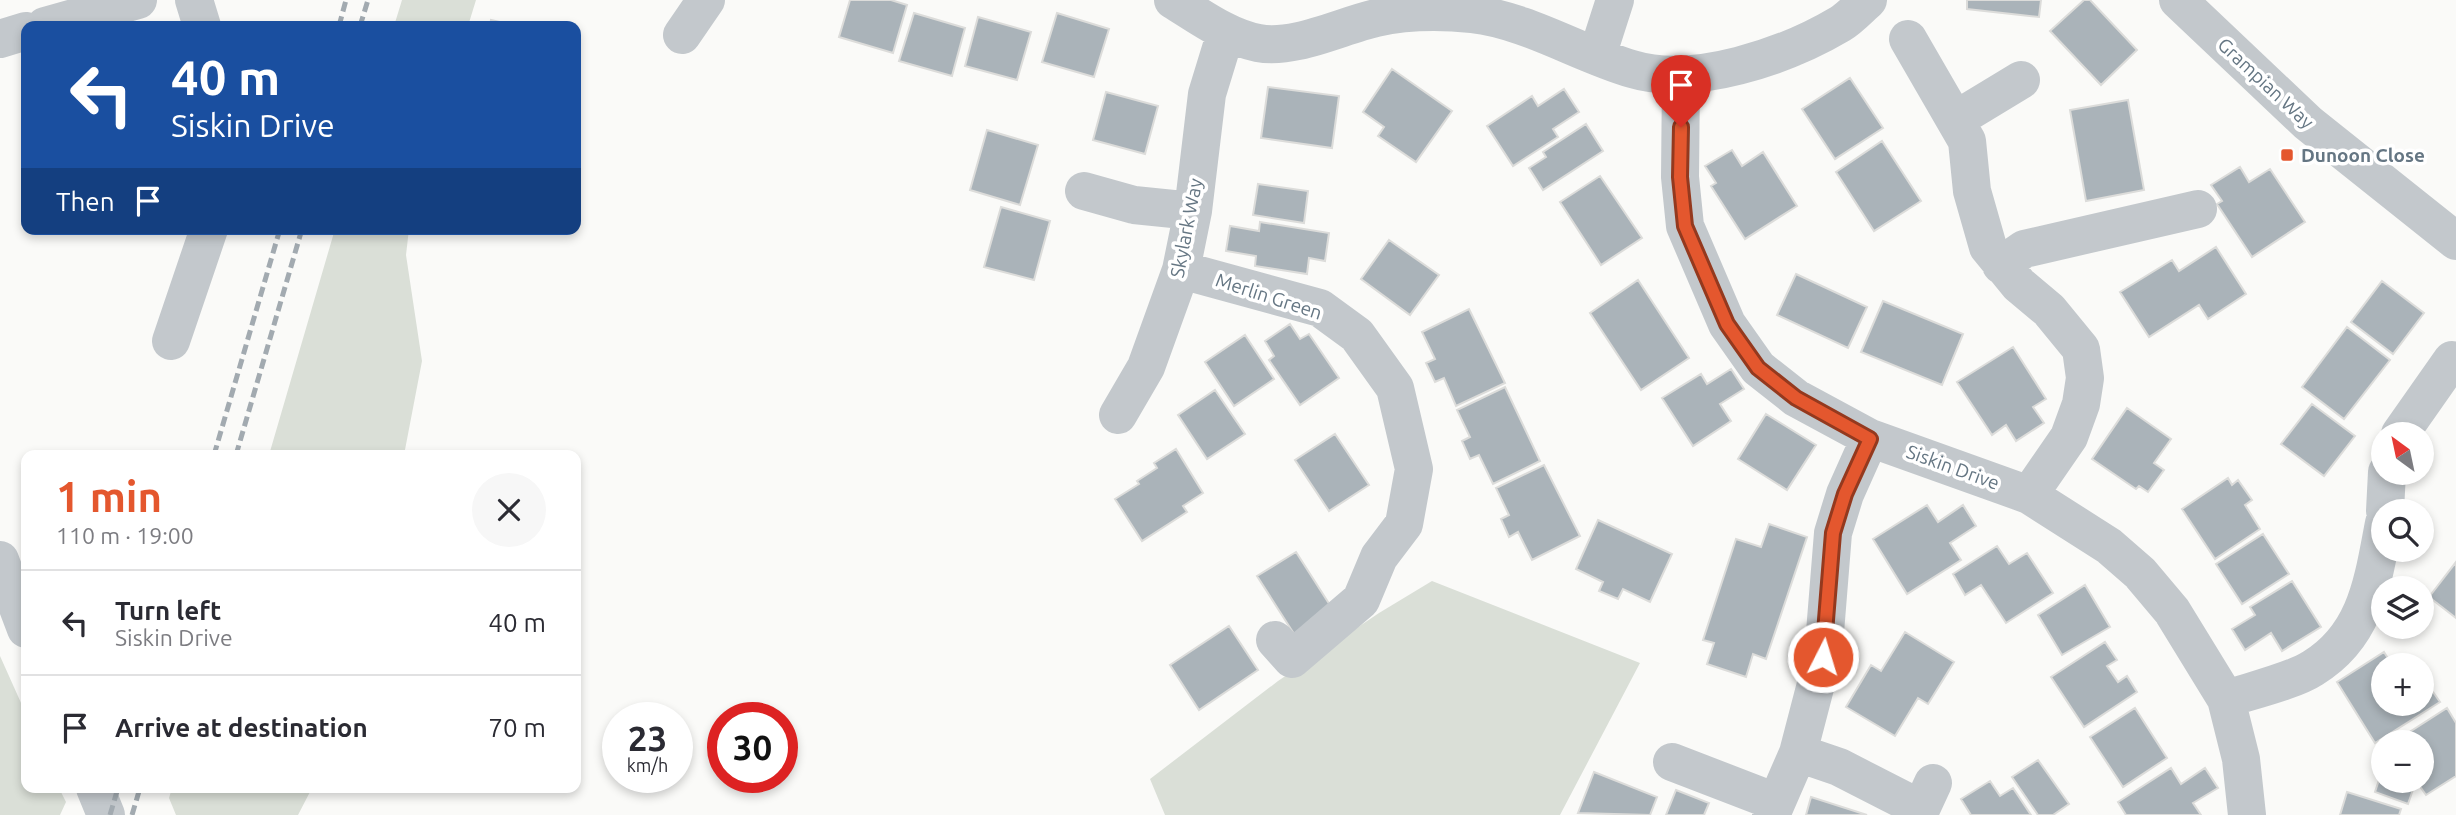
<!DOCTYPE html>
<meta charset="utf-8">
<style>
:root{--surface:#fff;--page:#f7f7f7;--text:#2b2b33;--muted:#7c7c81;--line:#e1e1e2;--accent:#e4572e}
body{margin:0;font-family:Ubuntu,sans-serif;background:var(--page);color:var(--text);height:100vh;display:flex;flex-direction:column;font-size:26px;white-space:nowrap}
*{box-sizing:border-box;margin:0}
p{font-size:23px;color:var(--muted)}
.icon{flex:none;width:38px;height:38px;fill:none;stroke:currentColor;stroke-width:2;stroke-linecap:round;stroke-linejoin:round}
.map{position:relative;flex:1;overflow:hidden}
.sheet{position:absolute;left:21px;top:450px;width:560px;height:343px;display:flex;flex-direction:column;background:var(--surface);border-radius:14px;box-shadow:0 4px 10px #0003}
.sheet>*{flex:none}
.hud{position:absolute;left:21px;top:21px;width:560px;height:214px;border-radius:14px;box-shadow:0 4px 10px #0003;background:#1a4fa0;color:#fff;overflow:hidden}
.needle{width:46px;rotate:327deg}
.buttons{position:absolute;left:2371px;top:422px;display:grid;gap:14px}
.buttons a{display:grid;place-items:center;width:63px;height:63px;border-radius:50%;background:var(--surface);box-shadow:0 4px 10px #0003;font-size:35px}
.speed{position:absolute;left:602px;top:702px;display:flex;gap:14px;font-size:35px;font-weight:700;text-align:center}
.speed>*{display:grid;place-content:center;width:91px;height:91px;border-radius:50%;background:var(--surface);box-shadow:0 4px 10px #0003;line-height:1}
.speed small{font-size:18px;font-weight:400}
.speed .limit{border:10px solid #d22;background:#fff;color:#111}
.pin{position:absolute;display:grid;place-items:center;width:60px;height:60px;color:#fff;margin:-72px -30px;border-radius:50% 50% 50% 0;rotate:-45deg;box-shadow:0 0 7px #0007}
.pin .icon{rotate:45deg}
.me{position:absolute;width:77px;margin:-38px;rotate:5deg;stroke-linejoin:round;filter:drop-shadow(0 0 5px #0008)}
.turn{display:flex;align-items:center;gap:24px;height:147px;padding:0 35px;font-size:32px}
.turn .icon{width:91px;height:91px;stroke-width:2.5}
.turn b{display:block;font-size:49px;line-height:60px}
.then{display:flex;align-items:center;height:66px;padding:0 35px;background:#0003;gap:14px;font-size:26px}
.round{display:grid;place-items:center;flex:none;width:74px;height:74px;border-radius:37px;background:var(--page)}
.headline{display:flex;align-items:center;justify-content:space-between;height:119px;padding:0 35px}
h1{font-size:42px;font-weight:700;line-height:52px;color:var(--accent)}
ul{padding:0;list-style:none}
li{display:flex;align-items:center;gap:21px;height:105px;padding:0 35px;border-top:2px solid var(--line)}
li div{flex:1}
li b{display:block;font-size:26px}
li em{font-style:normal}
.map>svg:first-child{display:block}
.green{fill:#dadfd7}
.building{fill:#aab3b9;stroke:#dcdcda;stroke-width:2}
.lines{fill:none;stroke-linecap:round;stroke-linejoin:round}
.minor{stroke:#c3c8cc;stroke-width:38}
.rail{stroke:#a2aab0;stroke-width:5;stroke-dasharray:10 5;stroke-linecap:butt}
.route-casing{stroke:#94391e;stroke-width:18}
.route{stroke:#e4572e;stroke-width:12}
.poi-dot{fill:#e4572e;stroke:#fff;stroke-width:2.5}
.labels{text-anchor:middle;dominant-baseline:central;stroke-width:7;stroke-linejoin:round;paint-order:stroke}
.street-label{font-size:19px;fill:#657683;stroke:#fff}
.poi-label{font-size:19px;font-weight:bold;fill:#657683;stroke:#fff;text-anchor:start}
</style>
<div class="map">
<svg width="2456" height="815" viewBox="0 0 2456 815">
<rect width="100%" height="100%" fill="#fafaf8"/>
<path class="green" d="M402 0H476L468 26H394Z
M335 229H409L406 255 422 361 404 455H269Z
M1432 581 1640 663 1560 815H1165L1150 779 1278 681 1379 613Z
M0 656 26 714V788H59L66 802 60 815H0Z
M172 788H312L298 815H176L169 798Z"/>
<path class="building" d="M850 0H891L907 5 893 53 839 37Z
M1967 0H2041L2039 17 1967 9Z
M2084 0H2090L2137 50 2101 85 2050 31Z
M914 13 965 28 952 76 899 61Z
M1057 13 1109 29 1094 77 1042 62Z
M978 17 1031 32 1017 80 965 66Z
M491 20 518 26H490Z
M1392 69 1452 111 1416 162 1378 136 1384 127 1363 112Z
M1850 78 1883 128 1835 159 1802 109Z
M1268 87 1339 96 1332 148 1261 138Z
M1564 89 1579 112 1553 129 1558 137 1513 166 1487 126 1532 96 1538 106Z
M1106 92 1158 106 1145 154 1093 140Z
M2128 100 2144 190 2086 201 2070 110Z
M1586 124 1603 151 1543 190 1529 168 1546 157 1543 152Z
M987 130 1038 145 1020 205 970 190Z
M1882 141 1921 201 1874 231 1836 172Z
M1732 150 1742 166 1763 152 1797 206 1745 239 1711 186 1716 183 1705 166Z
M2240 167 2249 182 2270 169 2305 222 2252 257 2217 204 2222 201 2211 185Z
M1600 176 1642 238 1601 265 1560 202Z
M1258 184 1308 191 1304 223 1253 215Z
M1001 207 1050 221 1034 280 984 267Z
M1260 222 1329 233 1325 261 1309 258 1307 274 1255 266 1256 256 1226 251 1230 226 1259 231Z
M1389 240 1439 275 1410 315 1361 279Z
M2216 247 2246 294 2208 319 2199 305 2149 337 2120 292 2172 260 2179 271Z
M1796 274 1867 307 1848 348 1777 315Z
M1638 280 1689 358 1641 390 1590 313Z
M2382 281 2424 313 2393 354 2351 322Z
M1883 301 1963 334 1942 385 1861 352Z
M1469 309 1505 383 1456 406 1444 378 1435 382 1426 363 1435 359 1422 332Z
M1290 324 1300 339 1309 334 1339 378 1300 405 1269 360 1274 356 1265 341Z
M2347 327 2390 360 2344 419 2302 387Z
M1245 335 1274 379 1234 406 1205 362Z
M2013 347 2046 399 2033 407 2044 423 2016 441 2006 425 1992 435 1957 382Z
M1731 369 1744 389 1720 404 1731 421 1693 446 1662 398 1701 374 1707 384Z
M1505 387 1540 461 1493 484 1479 455 1470 459 1462 441 1470 437 1457 410Z
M1215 390 1245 434 1207 459 1178 415Z
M2312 404 2355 436 2324 476 2281 444Z
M2127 408 2171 439 2154 463 2164 470 2148 492 2139 486 2136 489 2092 459Z
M1766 414 1816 445 1787 490 1738 459Z
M1335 434 1369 485 1329 511 1295 460Z
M1176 449 1203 493 1183 506 1187 512 1142 541 1115 499 1139 484 1137 481 1157 468 1154 463Z
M1544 465 1580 536 1532 560 1518 532 1509 537 1501 519 1509 515 1496 488Z
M2228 478 2232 485 2238 480 2252 500 2245 505 2260 529 2215 559 2182 509Z
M1927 505 1938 522 1963 505 1976 526 1950 543 1961 560 1907 594 1873 539Z
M1598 520 1672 554 1650 602 1623 589 1618 599 1599 591 1603 582 1576 569Z
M1769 524 1807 537 1766 659 1753 654 1746 677 1707 664 1714 643 1703 640 1736 539 1761 547Z
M2263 534 2289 574 2242 604 2216 564Z
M1997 546 2009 564 2027 553 2053 593 2006 623 1981 585 1965 595 1953 574Z
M1296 552 1335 613 1296 637 1257 576Z
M2456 562V618L2429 597Z
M2292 581 2321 627 2282 651 2271 633 2245 650 2232 629 2255 615 2250 607Z
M2085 585 2110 627 2062 655 2038 615Z
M1229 626 1258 670 1199 710 1170 665Z
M1905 632 1954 662 1928 704 1918 698 1895 736 1846 707 1871 665 1881 671Z
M2105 642 2117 660 2107 666 2118 682 2127 676 2137 692 2084 727 2051 677Z
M2384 652 2392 665H2384V704H2422V684L2426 682 2440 702 2375 743 2337 682Z
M2135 708 2167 758 2123 787 2090 737Z
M2447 708 2456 723V776L2426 795 2416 781 2408 804 2375 792 2382 771 2384 780H2422V742H2394Z
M2038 760 2069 804 2053 815H2038L2012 777Z
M2171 768 2181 784 2205 768 2218 788 2193 803 2201 815H2126L2118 802Z
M1594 772 1657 797 1650 815 1578 813Z
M1990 781 2000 796 2013 788 2031 815H1971L1961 799Z
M1676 790 1709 803 1704 815H1666Z
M2347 792 2401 809 2399 815H2340Z
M1811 797 1867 815H1806Z"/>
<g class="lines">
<path class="minor" d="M194 0 202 26
M1173 0C1199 16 1227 37 1258 43 1294 50 1341 26 1376 18 1407 11 1440 11 1472 14 1527 20 1580 54 1632 69 1694 88 1786 56 1840 24 1850 18 1859 8 1868 0
M2178 0 2308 123 2456 241
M45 26 138 0
M682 35 706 0
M0 39 26 31
M1908 39 1967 141 1972 191 1988 247 2019 285 2049 310 2081 349 2085 378 2081 404 2069 437 2029 495
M1597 56 1615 0
M1681 77 1680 177 1685 226 1727 324 1758 368 1796 398 1870 438 2029 495 2109 546 2140 573 2172 611 2226 699 2241 759 2247 815
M1955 120 2021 80
M1084 191 1134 205 1193 211
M2001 265 2024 249 2198 209
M1181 270 1320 308 1357 335 1395 388 1414 469 1404 524 1379 557 1361 600 1292 659 1275 640
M171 341 209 229
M1118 415 1146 367 1181 270 1193 211 1207 94 1226 32
M2400 434 2452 360
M2385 511 2387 472
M0 560 26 629
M2226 699C2250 691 2293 681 2313 668 2367 635 2373 580 2384 523
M1798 753 1839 767 1921 809 1933 783
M1672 762 1776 802
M95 788 106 815
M1771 815 1798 753 1823 657 1833 533 1845 494 1870 438"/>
<path class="rail" d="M339 26 346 0
M360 26 368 0
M214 455 280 229
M236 455 302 229
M110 815 118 788
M132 815 140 788"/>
</g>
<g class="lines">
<defs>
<path id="route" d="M1681 127 1680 177 1685 226 1727 324 1758 368 1796 398 1870 439 1845 494 1833 533 1823 657"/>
</defs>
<use href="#route" class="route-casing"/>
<use href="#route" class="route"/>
</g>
<rect class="poi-dot" x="2280" y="148" width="14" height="14" rx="3.5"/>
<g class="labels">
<g class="street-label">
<text transform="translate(2266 83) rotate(43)">Grampian Way</text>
<text transform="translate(1186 228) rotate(-79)">Skylark Way</text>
<text transform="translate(1269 296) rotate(18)">Merlin Green</text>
<text transform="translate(1953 467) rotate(20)">Siskin Drive</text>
</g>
<g class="poi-label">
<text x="2301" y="155">Dunoon Close</text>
</g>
</g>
</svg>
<div class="buttons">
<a><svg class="needle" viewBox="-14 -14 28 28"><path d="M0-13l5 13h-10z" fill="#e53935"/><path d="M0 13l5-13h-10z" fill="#7c7c81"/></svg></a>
<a><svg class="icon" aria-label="search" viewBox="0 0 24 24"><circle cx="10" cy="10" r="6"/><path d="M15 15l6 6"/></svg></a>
<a><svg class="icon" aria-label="layers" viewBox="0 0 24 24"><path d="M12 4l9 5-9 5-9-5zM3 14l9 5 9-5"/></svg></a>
<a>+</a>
<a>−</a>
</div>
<div class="speed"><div>23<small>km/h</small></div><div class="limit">30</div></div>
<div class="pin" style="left:1681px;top:127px;background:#d93025"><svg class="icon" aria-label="arrive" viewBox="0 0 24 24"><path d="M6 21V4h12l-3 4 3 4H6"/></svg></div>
<svg class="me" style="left:1823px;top:657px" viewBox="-20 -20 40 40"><circle r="17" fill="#e4572e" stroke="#fff" stroke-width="3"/><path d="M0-11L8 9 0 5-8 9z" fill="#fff"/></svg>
<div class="hud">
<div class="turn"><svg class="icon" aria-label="left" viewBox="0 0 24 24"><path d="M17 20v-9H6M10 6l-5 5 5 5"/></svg><div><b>40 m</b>Siskin Drive</div></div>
<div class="then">Then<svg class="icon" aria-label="arrive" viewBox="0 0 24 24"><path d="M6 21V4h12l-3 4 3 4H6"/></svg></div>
</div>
<section class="sheet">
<div class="headline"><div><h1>1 min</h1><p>110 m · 19:00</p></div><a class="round"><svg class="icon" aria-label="close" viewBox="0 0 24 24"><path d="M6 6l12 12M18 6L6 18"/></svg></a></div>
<ul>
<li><svg class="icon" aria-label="left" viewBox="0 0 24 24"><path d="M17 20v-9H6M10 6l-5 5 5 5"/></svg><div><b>Turn left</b><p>Siskin Drive</p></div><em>40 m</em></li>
<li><svg class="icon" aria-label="arrive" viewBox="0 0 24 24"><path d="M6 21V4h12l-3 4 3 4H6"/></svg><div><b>Arrive at destination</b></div><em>70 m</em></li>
</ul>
</section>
</div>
